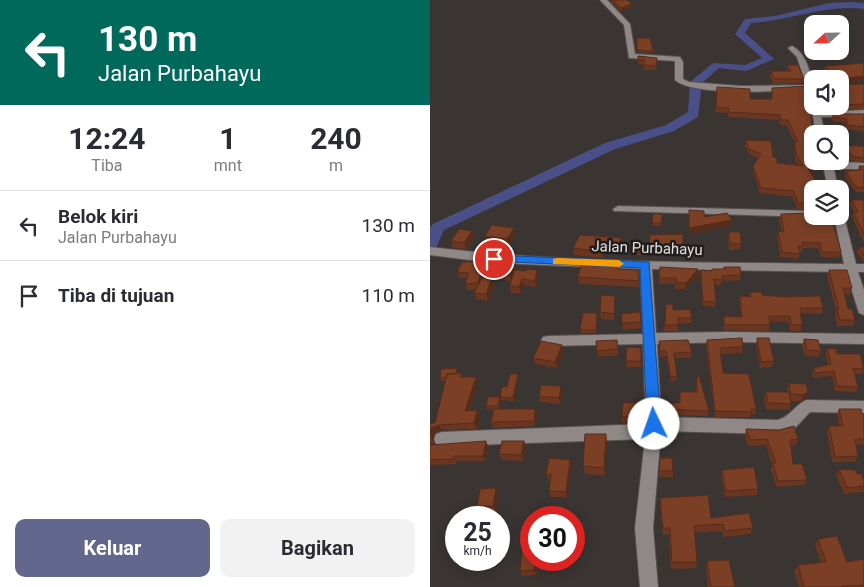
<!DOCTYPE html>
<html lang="id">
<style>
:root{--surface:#fff;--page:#f2f2f3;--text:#2b2b33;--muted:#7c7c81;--line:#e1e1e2;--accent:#63678d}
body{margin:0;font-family:Roboto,sans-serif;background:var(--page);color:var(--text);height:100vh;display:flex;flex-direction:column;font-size:19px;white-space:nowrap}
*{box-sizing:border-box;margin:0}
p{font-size:16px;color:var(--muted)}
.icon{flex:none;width:28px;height:28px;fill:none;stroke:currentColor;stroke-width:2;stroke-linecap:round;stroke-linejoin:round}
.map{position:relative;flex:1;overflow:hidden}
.details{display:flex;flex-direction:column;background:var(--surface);width:430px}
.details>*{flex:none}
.hud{background:#00695c;color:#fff;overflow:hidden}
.needle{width:32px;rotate:248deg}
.controls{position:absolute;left:374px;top:15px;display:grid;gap:10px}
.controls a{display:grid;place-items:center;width:45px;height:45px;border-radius:10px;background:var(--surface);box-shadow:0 2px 12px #0003;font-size:25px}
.speed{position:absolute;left:15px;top:506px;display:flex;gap:10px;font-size:25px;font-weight:700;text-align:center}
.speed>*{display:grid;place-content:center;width:65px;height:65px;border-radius:50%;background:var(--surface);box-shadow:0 2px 12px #0003;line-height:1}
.speed small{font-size:12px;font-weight:400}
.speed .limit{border:8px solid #d22;background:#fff;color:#111}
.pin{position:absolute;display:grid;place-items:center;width:42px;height:42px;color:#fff;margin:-21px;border:2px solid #fff;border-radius:50%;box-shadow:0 1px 5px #0007}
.me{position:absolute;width:55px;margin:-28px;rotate:357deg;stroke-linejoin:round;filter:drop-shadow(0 0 4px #0008)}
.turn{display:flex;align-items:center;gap:18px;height:105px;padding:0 15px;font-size:22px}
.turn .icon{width:65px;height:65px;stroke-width:2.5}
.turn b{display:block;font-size:35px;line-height:42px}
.eta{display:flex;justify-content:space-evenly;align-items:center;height:85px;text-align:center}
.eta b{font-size:30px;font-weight:700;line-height:35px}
.primary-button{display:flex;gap:10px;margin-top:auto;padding:10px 15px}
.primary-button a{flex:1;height:58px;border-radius:10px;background:var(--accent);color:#fff;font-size:20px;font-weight:700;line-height:58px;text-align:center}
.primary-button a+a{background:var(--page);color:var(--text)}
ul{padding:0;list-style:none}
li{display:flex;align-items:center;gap:15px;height:70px;padding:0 15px;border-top:1px solid var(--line)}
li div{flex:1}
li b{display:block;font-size:19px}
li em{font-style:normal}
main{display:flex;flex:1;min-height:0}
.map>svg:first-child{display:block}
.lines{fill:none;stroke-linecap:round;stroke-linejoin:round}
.river{fill:#4a4f87;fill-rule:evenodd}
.minor-casing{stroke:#575251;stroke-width:2}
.minor{fill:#8f8886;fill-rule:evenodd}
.wall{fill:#6a3621}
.shaded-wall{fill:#562c1b}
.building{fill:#7b3f26;stroke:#562c1b}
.route{fill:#1a73e8;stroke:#114b97}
.slow{fill:#f59e0b}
.labels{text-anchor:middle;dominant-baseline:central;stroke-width:5;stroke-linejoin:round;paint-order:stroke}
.street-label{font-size:15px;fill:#e2dedd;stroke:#201d1c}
</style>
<main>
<section class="details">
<div class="hud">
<div class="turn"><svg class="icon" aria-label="left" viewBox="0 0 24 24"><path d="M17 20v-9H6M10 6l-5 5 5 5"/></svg><div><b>130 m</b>Jalan Purbahayu</div></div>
</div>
<div class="eta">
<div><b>12:24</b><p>Tiba</p></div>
<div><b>1</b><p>mnt</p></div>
<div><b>240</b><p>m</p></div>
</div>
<ul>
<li><svg class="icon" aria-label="left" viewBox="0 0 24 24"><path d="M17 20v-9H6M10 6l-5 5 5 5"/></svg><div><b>Belok kiri</b><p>Jalan Purbahayu</p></div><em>130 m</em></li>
<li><svg class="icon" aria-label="arrive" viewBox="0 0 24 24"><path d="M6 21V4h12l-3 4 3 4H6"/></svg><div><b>Tiba di tujuan</b></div><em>110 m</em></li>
</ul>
<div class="primary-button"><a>Keluar</a><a>Bagikan</a></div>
</section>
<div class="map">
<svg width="434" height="587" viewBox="0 0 434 587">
<rect width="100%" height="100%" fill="#3a3533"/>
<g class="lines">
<path class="river" d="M422 2 434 3V9C396 4 359 21 321 23L315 33 344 59 316 71 289 68 272 83 268 117 244 131 185 149 14 230 6 248 0 249V227L3 224 175 143 236 125 258 112 260 82 283 63 315 65 332 58 305 34 315 19 345 16 399 3Z"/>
<defs>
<path id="minor" d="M170 0H177L200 24 205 54 250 57 253 62V79L259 82 311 86 376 85 367 57 358 48 362 46C376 53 382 74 382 89 355 91 264 97 245 80V61L199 58 194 25Z
M381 104 382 106H388L390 112 434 110V116L391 117 395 134H386Z
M392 161 434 163V169H404L408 189H398Z
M188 206 382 211V216H386L382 217 184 211 183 209Z
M410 213 414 216 426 264H434V272H428L434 290V315L429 313 428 310 416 272 222 269 226 333 299 332 434 334V344L299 342 227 344 231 417 347 420C360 418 365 404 377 400L434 401V413L380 412 363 430 347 434 231 431 223 528 228 587H210L205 528 215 439 12 446 6 444 4 439 6 434 12 432 216 424 213 344 118 346 113 345 111 341 113 337 118 336 213 334 210 269 64 263 0 255V247C137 264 276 262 414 264L404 216H410Z"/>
</defs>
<use href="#minor" class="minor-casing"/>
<use href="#minor" class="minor"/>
</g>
<path class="wall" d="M180 0H200H197L202 7 191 11Z
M207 38 223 51V53L208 52Z
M208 56 227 58 226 70H214V65L208 64Z
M358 65 374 79 373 83 343 84 340 76 341 71H358L357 69Z
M395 66 432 80 410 83 411 85 434 84V109L399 110 398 106H410V79H383L384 72H396L394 70Z
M287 87 320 99H341L342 88 382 134V161L386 171 381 173 382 189V210V209H367L363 197 330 193 323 171V166L328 158 319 154 315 146 316 140 343 157 347 163 368 165 365 160 364 147 365 143 357 126 350 125 349 120 298 117V113L285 112Z
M403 114H434V132L433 131 416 129V123L402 121V119Z
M415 146H434V163L420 160 413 151Z
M429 166H434V192H426L420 184 415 176 416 171H428Z
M422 200 434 202V243L422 217 423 212H424L420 204Z
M223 214H232L231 226H222Z
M351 214 411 252 409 258 391 257 388 248H373L372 252H369L370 254 368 259 350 257 347 237 348 231H352L349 219Z
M299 232 311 244 310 250H299L298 238Z
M85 234 79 245 57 242 55 236Z
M253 234 252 251 235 250V253H219V246Z
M44 238 36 249 23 248 21 241Z
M191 238V245L188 254 174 252 172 258 144 255 143 248Z
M217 247 216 256 207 255V252Z
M429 247H434V261H433L427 252Z
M84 259 86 266 84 270 96 271 107 270 108 277 106 287 93 285 91 293H81L80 286 81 281 70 279 68 273Z
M168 265 187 266V269L208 270 209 287 149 284 148 277Z
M57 267 54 277 64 284 58 301 46 299 44 293 46 289 37 290 35 284 37 278H29L27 272Z
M294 267 311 275 310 280 292 281 291 285H284L286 302 285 307 273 306 270 275 271 270 281 271 293 269Z
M399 270 422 288 420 295 414 294 418 309 425 320 423 326H407L405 315 406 310 397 276Z
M268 275 255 289H245V284H229V278Z
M320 292 332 295 393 308 392 314 371 313 372 325 371 331H360L358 322 340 321V325L339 331 294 330 293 322 294 316 311 317 309 302 310 296 319 297Z
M185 302 184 320 171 319 170 312Z
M236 304 243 310 262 318 261 323 248 324V331H234Z
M210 312 211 328 193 330 191 314Z
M167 313 166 333H151L150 330Z
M327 338 344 361 342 367 330 368 326 344Z
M374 339 391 351 388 357 375 356 372 346Z
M277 340 313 347 312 353 291 354 293 373 326 409 325 415 321 414 320 417H285L276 346Z
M166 341 188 349 189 355 168 357Z
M229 341 262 352 261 358H245L247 376 246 381 241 382 236 356 230 357Z
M211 348V367H196V361Z
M397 348 434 369 432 374H425L428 387 426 392 405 391 402 376 383 378 382 374 384 368 398 365 395 354Z
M133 351 127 368 105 364 103 358Z
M28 371V374L31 373 33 377 48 383 39 411 47 410 50 416 47 429 11 430 4 433V443H0V423H5L16 381H11L10 378Z
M267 376 279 411 278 416 233 415V403H250V392H266Z
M88 377 84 401 71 400 69 409H57L56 406 70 397 77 387Z
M359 383 376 384V399L371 401H361V404L359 410 336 409 334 398 336 392H357V389Z
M133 392 130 404 110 402 109 396Z
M211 402 210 422 192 423V417Z
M105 409 107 415 105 426 63 428 61 422Z
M409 409 434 414V445L426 444 428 456 425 462H402L397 432 399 426H409L407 414Z
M233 427 247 434V440L232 439Z
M316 429 368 439 366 445 360 446 363 464 377 480 374 485 346 487 341 469 342 465 336 445 318 446 315 435Z
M94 441 96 446 93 461 71 460 69 454Z
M177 442 175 476 155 474 153 466Z
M0 445 58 446 55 461H26V464L0 465Z
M230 458 243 471V477H229Z
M140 460 141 465 137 497H121L119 491 121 480 118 479 116 474Z
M409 469 427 474 434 480V490L433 492 414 494 406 475Z
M292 470 328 489 327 495 295 497 291 475Z
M66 488 68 494 66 511H49L47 506Z
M230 498 281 518 323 528 320 534 293 537 292 531 264 533 267 562 266 568 241 569 239 534 233 535 230 505Z
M101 523V539H97L96 537Z
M388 539 417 562 434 559V587H369L364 571 368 565 391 563 385 545Z
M101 560H107L106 575 92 576 90 571Z
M277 561 305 587H278L276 568Z"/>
<path class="shaded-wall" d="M202 4V7L191 11V8Z
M434 76V79L432 80 410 83V79Z
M387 166 386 171 377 175 378 169Z
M302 220 301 226 259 234V228Z
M84 228 85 234 79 245 77 239Z
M42 231 44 238 36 249 34 243Z
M191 238V245L188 254V247Z
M174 246V252L172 258V252Z
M84 259 86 266 81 281 80 274Z
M55 261 57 267 49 289 48 283Z
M268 269V275L255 289 256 283Z
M107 270 108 277 106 287 105 281Z
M62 277 64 284 58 301 56 294Z
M92 279 93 285 91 293 89 287Z
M132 345 133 351 127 368 125 362Z
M88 374V377L84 401 83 398Z
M46 377 48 383 37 416 35 411Z
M131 386 133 392 130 404 129 398Z
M378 392 376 399 371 401 373 395Z
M70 397 71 400 69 409 68 406Z
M105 409 107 415 105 426 104 421Z
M47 410 50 416 47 429 44 423Z
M9 425 11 430 4 433V443L1 437V428Z
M176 434 177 442 175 476 174 468Z
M56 441 58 446 55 461 53 456Z
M94 441 96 446 93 461 91 455Z
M140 460 141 465 137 497 136 492Z
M66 488 68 494 66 511 63 506Z
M105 560H107L106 575 104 570Z"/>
<path class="building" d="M183 0H197L202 4 191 8Z
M207 38H220L223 51 207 50Z
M208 56 227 58 226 66 214 65V60H208Z
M434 63V76L410 79H384V72H400L395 66Z
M358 65H368L374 79H344L341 71H361Z
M410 81 411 85 434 84V104L410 105Z
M377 86 383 134 382 145H381L382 147V161H387V166L378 169 389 186H399L400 189H382V204L368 203 364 191 331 188 323 166 331 154 319 149 316 140 341 141 343 157 347 158V163L373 166 366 154 365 142H368L358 120H351L350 115 298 112 299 108 286 107 287 87 320 89V99H342V88Z
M403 114H434V127L417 125V119L403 117Z
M415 146H434V158L422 156Z
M429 166H434V187L428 188 421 180 416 171 432 170Z
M422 200H433L434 202V234L423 212H428Z
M259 210 274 211V217L297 213 302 220 259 228Z
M382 213V216H401L411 252H392L390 243 372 242 373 246H368L370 254 352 252 348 231 354 232 351 214Z
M223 214H232L231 223H222Z
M62 225 84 228 77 239 55 236Z
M29 229 42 231 34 243 21 241Z
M299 232H310L311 244 300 243Z
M253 234V245L235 244V247L219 246 220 235Z
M150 235 191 238 188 247 174 246 172 252 143 248Z
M209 243 217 244 216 253 207 252Z
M429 247H434V256Z
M73 259H84L80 274 68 273Z
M55 261 48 283 35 284 39 273 27 272 32 262Z
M152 262 168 263 167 265 187 266V269L208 270 209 281 148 277Z
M230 267 268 269 256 283 246 282V278H229Z
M294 267H310L311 275 292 276V280L284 279 286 302 273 301 271 270 282 271V269H295Z
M97 269 107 270 105 281 92 279 89 287 80 286 84 270 96 271Z
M399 270H417L422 288H413L418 309H422L425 320H410L407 309H409Z
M53 276 62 277 56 294 44 293Z
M320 292H332V295L354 297 390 296 393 308H370L372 325H361L360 316H339L340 325H294V316L312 317 310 296 321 297Z
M171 295 185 296 184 314 170 312Z
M236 304 243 305V310L260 309 262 318H248V325H235Z
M210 312 211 322 192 323 191 314Z
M153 313H167L166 330H150Z
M312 338 313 347 290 348 293 373 319 374 326 409H321L322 412 285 411 277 340Z
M327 338H339L344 361 331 362Z
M374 339 388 340 391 351 377 350Z
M187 340 188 349 167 351 166 341Z
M258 340 262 352 244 353 247 376 241 377 236 351H230L229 341Z
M111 341 132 345 125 362 103 358Z
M197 347 211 348V361H196Z
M397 348 406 349 407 354H430L434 369 423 368 428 387 407 386 404 371 385 373 384 368 401 364Z
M27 368 26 374H17V377L10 378 11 369Z
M31 373 30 377H46L35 411 47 410 44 423 9 425 1 428 0 437V423H5L17 374Z
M80 374H88L83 398 70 397 72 387H77Z
M267 376H269L279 411 233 409V403H250V392H267Z
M359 383 376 384 378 392 373 395 360 394Z
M111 385 131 386 129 398 109 396Z
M336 392H359L361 404 338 403Z
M58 397H70L68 406H56Z
M211 402 210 416 192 417 193 403Z
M64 409H105L104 421 61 422Z
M409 409H431L432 414H434V439H425L428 456 405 457 399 426H413Z
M364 426 368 439 360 440 363 464H372L377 480 348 481 343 463H346L337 439 320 440 316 429 349 430Z
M233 427H247V434L232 433Z
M155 434H176L174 468 153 466Z
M56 441 53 456H24L23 459 0 460V445Z
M72 441H94L91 455 69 454Z
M119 458 140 460 136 492 119 491 121 474H116Z
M230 458H242L243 471H229Z
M324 467 328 489 296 491 292 470Z
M409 469 425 470 427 474H431L434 480V486L417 488Z
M66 488 63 506H47L50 489Z
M278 495 281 518 319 513 323 528 295 531 293 524 264 526 267 562H242L240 528H233L230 498Z
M98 523H101V537H96Z
M407 536 417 562 434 559V585L412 586 413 587H374L368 565 396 562 388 539Z
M101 549V560H105L104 570 90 571 92 550Z
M299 560 305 587H281L277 561Z"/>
<path class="route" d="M64 255 219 262 231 424 229 428 224 430 219 428 217 424 210 268 60 261V256Z"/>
<path class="slow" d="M127 258 189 260 194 264 189 267 123 264V259Z"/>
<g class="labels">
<g class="street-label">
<text transform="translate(217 248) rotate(2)">Jalan Purbahayu</text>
</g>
</g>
</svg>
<div class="controls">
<a><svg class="needle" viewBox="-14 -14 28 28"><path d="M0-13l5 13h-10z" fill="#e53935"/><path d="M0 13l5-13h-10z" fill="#7c7c81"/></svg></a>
<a><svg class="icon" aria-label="sound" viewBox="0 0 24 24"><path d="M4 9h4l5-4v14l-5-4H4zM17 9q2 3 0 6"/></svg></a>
<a><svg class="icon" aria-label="search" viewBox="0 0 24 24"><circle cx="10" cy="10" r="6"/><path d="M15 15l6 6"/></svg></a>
<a><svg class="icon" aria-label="layers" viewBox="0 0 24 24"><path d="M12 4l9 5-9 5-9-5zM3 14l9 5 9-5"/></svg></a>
</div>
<div class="speed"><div>25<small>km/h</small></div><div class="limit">30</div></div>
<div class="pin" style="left:64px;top:259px;background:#d93025"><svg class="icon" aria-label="arrive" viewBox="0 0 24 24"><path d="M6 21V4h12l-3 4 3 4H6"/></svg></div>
<svg class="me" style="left:224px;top:424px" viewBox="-20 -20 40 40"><circle r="19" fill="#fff"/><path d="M0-13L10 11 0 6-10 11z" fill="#1a73e8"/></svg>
</div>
</main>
